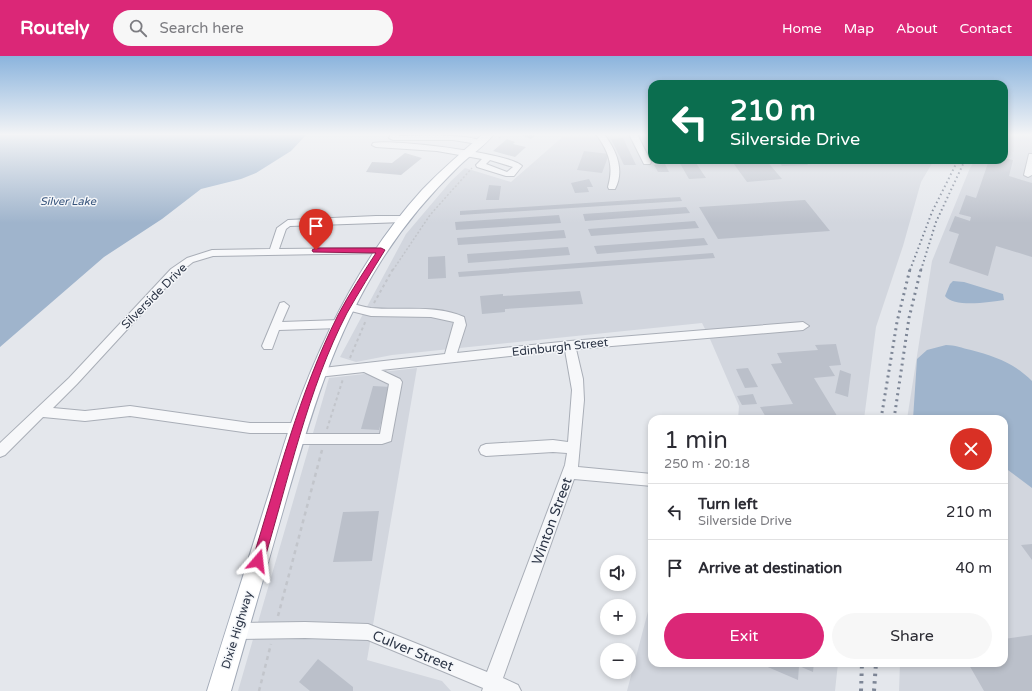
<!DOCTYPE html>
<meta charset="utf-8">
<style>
:root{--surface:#fff;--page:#f7f7f7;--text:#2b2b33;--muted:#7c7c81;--line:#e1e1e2;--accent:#db2777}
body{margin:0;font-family:"Varela Round",sans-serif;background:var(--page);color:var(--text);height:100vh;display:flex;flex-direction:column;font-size:15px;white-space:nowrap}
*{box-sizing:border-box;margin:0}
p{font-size:13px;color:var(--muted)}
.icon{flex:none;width:22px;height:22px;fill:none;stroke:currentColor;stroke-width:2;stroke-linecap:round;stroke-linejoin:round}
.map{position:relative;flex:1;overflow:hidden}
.sheet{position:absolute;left:648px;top:359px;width:360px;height:252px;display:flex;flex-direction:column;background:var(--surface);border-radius:12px;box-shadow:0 2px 6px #0003}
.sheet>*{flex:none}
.hud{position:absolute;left:648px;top:24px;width:360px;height:84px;border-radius:12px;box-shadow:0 2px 6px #0003;background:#0b6e4f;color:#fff;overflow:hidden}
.buttons{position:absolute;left:600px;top:499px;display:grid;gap:8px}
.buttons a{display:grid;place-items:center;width:36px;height:36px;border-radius:50%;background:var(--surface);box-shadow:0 2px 6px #0003;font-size:20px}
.pin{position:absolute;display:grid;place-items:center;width:34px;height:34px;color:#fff;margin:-41px -17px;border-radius:50% 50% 50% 0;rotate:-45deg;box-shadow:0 0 4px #0007}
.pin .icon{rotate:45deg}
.me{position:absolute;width:44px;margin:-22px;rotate:17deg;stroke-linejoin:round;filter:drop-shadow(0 0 3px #0008)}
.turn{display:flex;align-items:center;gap:14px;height:84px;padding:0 16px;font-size:18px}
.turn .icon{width:52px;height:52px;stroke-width:2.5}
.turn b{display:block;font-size:28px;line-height:34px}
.round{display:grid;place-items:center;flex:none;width:42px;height:42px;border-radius:21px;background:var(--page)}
.summary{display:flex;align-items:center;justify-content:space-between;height:68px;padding:0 16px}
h1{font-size:24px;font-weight:600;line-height:30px}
.button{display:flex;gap:8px;margin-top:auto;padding:8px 16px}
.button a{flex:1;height:46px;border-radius:24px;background:var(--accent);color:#fff;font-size:16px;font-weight:600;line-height:46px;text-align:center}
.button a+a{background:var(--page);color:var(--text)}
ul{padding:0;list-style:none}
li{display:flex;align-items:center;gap:12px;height:56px;padding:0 16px;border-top:1px solid var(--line)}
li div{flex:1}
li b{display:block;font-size:15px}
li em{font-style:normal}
header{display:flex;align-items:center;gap:24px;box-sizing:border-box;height:56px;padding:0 20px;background:var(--accent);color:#fff}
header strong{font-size:19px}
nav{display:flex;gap:22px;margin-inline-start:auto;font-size:14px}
.search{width:280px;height:36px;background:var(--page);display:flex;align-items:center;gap:10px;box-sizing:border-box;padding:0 14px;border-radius:22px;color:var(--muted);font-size:15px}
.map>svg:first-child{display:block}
.built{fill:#d2d6de}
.water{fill:#9fb4cc}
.building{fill:#bbc0ca}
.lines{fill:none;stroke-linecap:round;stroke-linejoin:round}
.minor-casing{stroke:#a9aeb7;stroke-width:2}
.major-casing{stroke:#a3abb8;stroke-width:2}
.path-far2{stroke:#c2c5cb;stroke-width:1.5;stroke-dasharray:2 2;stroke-linecap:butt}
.path-far1{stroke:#c2c5cb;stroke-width:2;stroke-dasharray:3 3;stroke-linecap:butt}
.path{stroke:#c2c5cb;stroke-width:2.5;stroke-dasharray:4 4;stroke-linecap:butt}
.minor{fill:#f7f8fa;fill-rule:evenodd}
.major{fill:#fff;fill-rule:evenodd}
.rail-far2{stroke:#7d8696;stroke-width:2;stroke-dasharray:1.5 3;stroke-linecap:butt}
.rail-far1{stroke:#7d8696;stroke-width:3;stroke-dasharray:2 4;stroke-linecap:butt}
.rail{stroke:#7d8696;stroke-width:4;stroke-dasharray:2.5 5;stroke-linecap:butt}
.route{fill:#db2777;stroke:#8e194d}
.labels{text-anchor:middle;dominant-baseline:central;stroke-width:3;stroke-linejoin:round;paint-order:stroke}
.far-water-label{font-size:11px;font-style:italic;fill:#34527a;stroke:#f4f6f9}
.street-label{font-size:12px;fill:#2b3445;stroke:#f4f6f9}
.near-street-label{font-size:14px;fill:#2b3445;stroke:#f4f6f9}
</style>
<header>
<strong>Routely</strong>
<div class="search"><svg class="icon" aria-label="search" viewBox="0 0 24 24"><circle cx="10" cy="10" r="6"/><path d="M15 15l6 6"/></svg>Search here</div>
<nav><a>Home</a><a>Map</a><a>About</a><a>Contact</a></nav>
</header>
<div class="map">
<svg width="1032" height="635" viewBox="0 0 1032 635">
<rect width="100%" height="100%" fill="#e4e7ec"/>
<path class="built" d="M566 78H652V104H934L921 126 903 190 876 271 864 363H738L739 350 710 283 702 267 392 299 356 306 340 301 406 178 451 125 465 112 511 126Z
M1004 78H1032V635H899L900 607H1004V363H907L932 205 970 112 975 104H1004Z
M417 312 367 604 442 625 451 635H238L329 322Z
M651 544 652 607H838L835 635H627Z"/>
<path class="water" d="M0 78H307L291 95 256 117 241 123 201 133 162 163 104 201 0 291Z
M953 225 964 226 1003 238 1004 244C990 246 954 252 945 240L950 228Z
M946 289C955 289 962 292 971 294 994 300 1014 307 1032 325V432L1004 411V363H913L917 303 927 294Z"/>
<path class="building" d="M518 78H537L531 83Z
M623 82 636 109H624L611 83Z
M507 83 515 86 513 88 526 91 515 101 493 95Z
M584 95 609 98 602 117 577 114Z
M405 97 422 102 401 119 366 116 372 106 392 107Z
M1004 102 1013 104 1009 120 1032 127V201L996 190 988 220 949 207 959 178 949 175 955 160 970 165 971 161 959 158 966 139 976 142 989 104H1004Z
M678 104H694L706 122 689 123Z
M731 104H766L782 123 747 126Z
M777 104H804L808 109 782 110Z
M665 108 669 116H658L654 109Z
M589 123 593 131H587L589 136 575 137 571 127Z
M489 129 501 130 499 144H486Z
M680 141 682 145 460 159V155Z
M805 144 830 175 718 183 699 151Z
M686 151 690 157 585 165 583 158Z
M559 159 561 167 456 174 455 166Z
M695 165 699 172 591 180 588 173Z
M564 174 566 182 458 189 457 182Z
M704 182 708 189 597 198 594 190Z
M568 191 570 199 468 207 467 198Z
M713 197 715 202 459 221 458 216Z
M445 200 446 222 428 223V201Z
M580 235 583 248 505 253V256L482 258 480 240 503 238V240Z
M836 288 841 309 829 310 835 320 814 322 839 363H767L760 351 793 348 771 308 782 307 777 297 818 294 815 289Z
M748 312 758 331 745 332 736 313Z
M840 314 851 318 848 341 835 337Z
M373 330 391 331 379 374 361 373Z
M753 338 757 348 742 349 737 340Z
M379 455 372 505 333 506 343 456Z
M1032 488V504L1021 489Z
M1032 579V635H984L968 607H1004V583Z
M318 603 353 631V635H310L299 626Z
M763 607H814L813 616 799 610 798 624 763 609Z"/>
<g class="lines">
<defs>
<path id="minor" d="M391 78H399L398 80C415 80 471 77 482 86L478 88 453 84H393L389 82Z
M596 78H604C616 94 625 114 615 133H609L608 131C614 110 609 96 596 78Z
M629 78H637L651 106 650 108H644Z
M373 87C393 83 510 97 522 110L514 120H506L477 111 476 109 482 103 437 95 376 91 372 89ZM490 104 513 111 507 116 486 108Z
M1029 98H1032V119L1028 121 1024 119Z
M376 160H404L409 163 404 166 290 170 286 173 279 193 384 192 386 194 384 196 381 197 213 200 193 206 179 217 77 328 53 352 85 355 130 350 250 367H298L303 368 305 372 303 376 298 377H250L130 360 85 365 43 361 5 399 0 401V387L69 322 171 213 187 202 212 194 270 193 277 172 288 164Z
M284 246 289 250 282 266 339 264 345 268 339 272 279 274 272 293H264L262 290 280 247Z
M347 246C355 248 363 251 371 252 402 255 435 248 464 261L466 269 457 297 570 285 803 266 809 270 803 274 576 293 583 323 584 344 578 411 652 418V430L574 423 503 622 518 629 521 635H482L483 632 368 584 305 582 237 583 231 581 229 575 231 569 237 567 305 566 368 568 487 616 565 409 567 397 553 396 486 400 481 398 479 394 481 390 486 388 553 384 568 386 572 334 565 294 381 314 400 323 402 326 391 385 382 388H295L290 387 288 383 290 379 295 378H380L389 328 364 316 318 321 314 319 312 316 314 313 445 298 454 266 431 261 371 260 343 253 342 250Z"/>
<path id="major" d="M483 78H494C485 90 470 99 459 110 430 138 403 170 381 205 333 281 311 359 286 444 268 508 249 571 231 635H207C226 573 246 512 265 450 275 420 283 389 294 359 323 278 363 199 422 134 441 114 462 96 483 78Z"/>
</defs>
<use href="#minor" class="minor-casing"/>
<use href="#major" class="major-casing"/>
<path class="path-far2" d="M499 82 504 78
M393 214 430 159 472 112"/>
<path class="path-far1" d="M374 247 393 213
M350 302 366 264
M327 373 343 323"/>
<path class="path" d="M278 560 322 394
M259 635 271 588"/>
<use href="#minor" class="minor"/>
<use href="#major" class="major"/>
<path class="rail-far2" d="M910 214 932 156 958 104
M921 214 936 166 965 104"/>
<path class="rail-far1" d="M881 363 897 266 910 213
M894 363 909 262 921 213"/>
<path class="rail" d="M861 635 862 607
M874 635 876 607"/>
</g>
<linearGradient id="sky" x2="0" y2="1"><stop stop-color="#8bb4dd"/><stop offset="0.47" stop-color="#f3f4f6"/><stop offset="1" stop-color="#f3f4f6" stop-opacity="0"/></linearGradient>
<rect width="1032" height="167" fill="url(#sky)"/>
<path class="route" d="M316 192H381L385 194C372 215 359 236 347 257 308 332 288 425 264 505L262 509 258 511 254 509 252 505C278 422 299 337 338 259 349 238 363 217 376 197L313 196 312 194Z"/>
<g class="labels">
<g class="far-water-label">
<text x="68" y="145">Silver Lake</text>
</g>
<g class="street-label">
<text transform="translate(154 240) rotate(-45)">Silverside Drive</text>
<text transform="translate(560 291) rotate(-6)">Edinburgh Street</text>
<text transform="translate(237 574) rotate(-73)">Dixie Highway</text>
</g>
<g class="near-street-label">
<text transform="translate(552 465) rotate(-70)">Winton Street</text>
<text transform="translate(413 595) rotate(22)">Culver Street</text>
</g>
</g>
</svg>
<div class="buttons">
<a><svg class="icon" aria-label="sound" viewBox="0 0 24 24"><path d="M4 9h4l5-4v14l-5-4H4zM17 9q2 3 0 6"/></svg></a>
<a>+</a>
<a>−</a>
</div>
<div class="pin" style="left:316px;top:194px;background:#d93025"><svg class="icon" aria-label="arrive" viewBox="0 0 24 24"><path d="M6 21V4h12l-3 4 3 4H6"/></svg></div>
<svg class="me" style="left:258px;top:505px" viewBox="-20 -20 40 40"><path d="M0-17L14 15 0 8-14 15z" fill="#db2777" stroke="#fff" stroke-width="4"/></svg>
<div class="hud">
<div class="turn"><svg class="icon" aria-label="left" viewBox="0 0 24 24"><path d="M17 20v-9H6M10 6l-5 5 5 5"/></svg><div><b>210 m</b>Silverside Drive</div></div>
</div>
<section class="sheet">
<div class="summary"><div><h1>1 min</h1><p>250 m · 20:18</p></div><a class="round" style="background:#d93025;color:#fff"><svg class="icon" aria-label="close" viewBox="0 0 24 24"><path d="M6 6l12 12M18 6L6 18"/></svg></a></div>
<ul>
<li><svg class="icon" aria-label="left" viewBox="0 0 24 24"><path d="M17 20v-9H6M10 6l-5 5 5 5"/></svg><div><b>Turn left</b><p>Silverside Drive</p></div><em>210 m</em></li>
<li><svg class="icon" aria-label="arrive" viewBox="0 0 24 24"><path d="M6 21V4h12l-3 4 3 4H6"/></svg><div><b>Arrive at destination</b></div><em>40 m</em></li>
</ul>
<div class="button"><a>Exit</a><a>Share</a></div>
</section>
</div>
